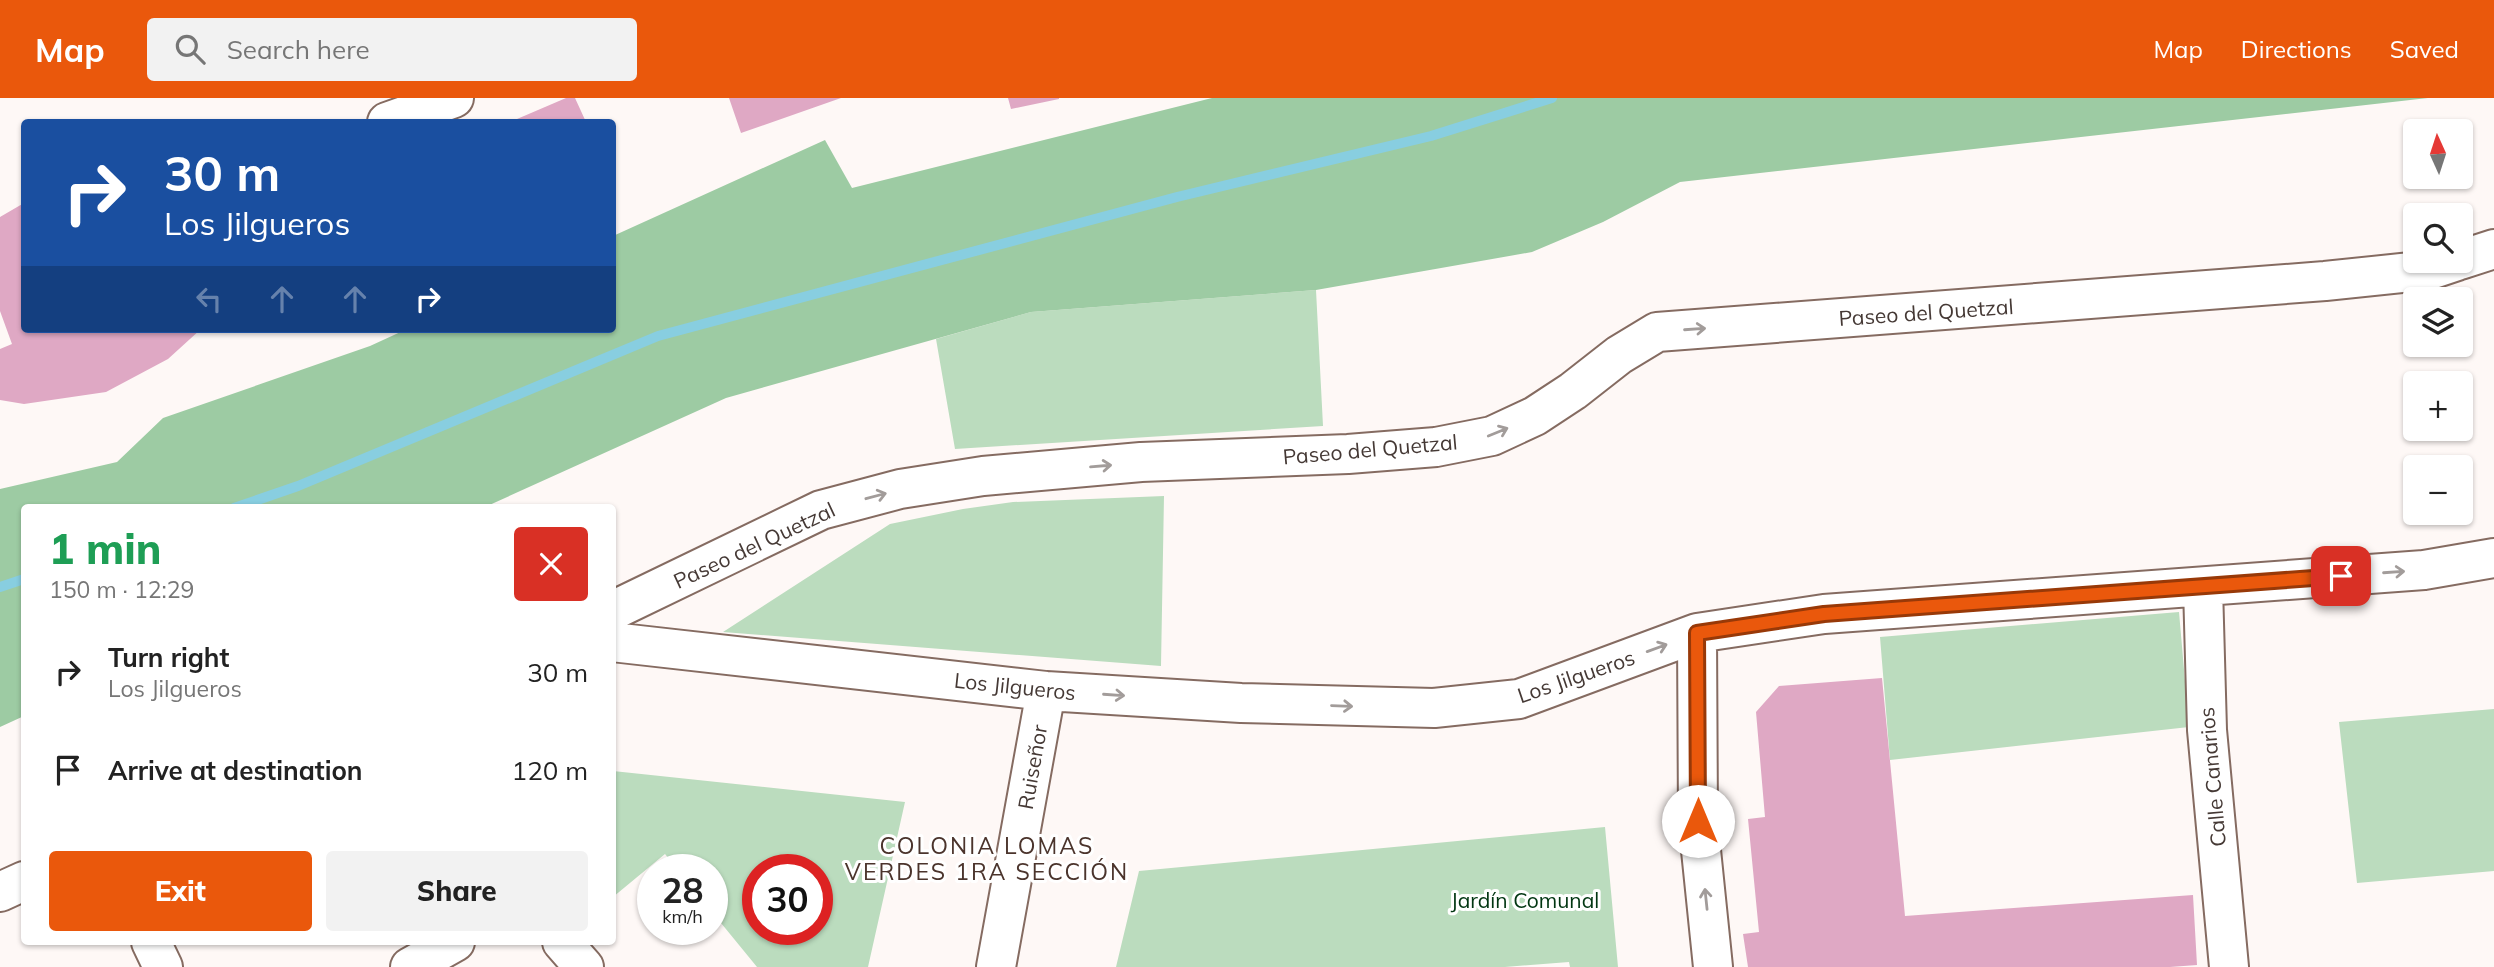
<!DOCTYPE html>
<meta charset="utf-8">
<style>
:root{--surface:#fff;--page:#f2f2f2;--text:#222;--muted:#767676;--accent:#ea580c}
body{margin:0;font-family:Mulish,sans-serif;background:var(--page);color:var(--text);height:100vh;display:flex;flex-direction:column;font-size:26px;white-space:nowrap}
*{box-sizing:border-box;margin:0}
p{font-size:23px;color:var(--muted)}
.icon{flex:none;width:38px;height:38px;fill:none;stroke:currentColor;stroke-width:2;stroke-linecap:round;stroke-linejoin:round}
.map{position:relative;flex:1;overflow:hidden}
.drawer{position:absolute;left:21px;top:406px;width:595px;height:441px;display:flex;flex-direction:column;background:var(--surface);border-radius:7px;box-shadow:0 2px 5px #0004}
.drawer>*{flex:none}
.guide{position:absolute;left:21px;top:21px;width:595px;height:214px;border-radius:7px;box-shadow:0 2px 5px #0004;background:#1a4fa0;color:#fff;overflow:hidden}
.needle{width:46px;rotate:357deg}
.tools{position:absolute;left:2403px;top:21px;display:grid;gap:14px}
.tools a{display:grid;place-items:center;width:70px;height:70px;border-radius:7px;background:var(--surface);box-shadow:0 2px 5px #0004;font-size:35px}
.speed{position:absolute;left:637px;top:756px;display:flex;gap:14px;font-size:35px;font-weight:700;text-align:center}
.speed>*{display:grid;place-content:center;width:91px;height:91px;border-radius:50%;background:var(--surface);box-shadow:0 2px 5px #0004;line-height:1}
.speed small{font-size:18px;font-weight:400}
.speed .limit{border:10px solid #d22;background:#fff;color:#111}
.pin{position:absolute;display:grid;place-items:center;width:60px;height:60px;color:#fff;margin:-30px;border-radius:14px;box-shadow:0 4px 10px #0006}
.me{position:absolute;width:77px;margin:-38px;rotate:0deg;stroke-linejoin:round;filter:drop-shadow(0 0 5px #0008)}
.turn{display:flex;align-items:center;gap:24px;height:147px;padding:0 28px;font-size:32px}
.turn .icon{width:91px;height:91px;stroke-width:2.5}
.turn b{display:block;font-size:49px;line-height:60px}
.lanes{display:flex;align-items:center;height:66px;padding:0 28px;background:#0003;justify-content:center;gap:35px;direction:ltr}
.lanes .off{opacity:.35}
.round{display:grid;place-items:center;flex:none;width:74px;height:74px;border-radius:7px;background:var(--page)}
.headline{display:flex;align-items:center;justify-content:space-between;height:119px;padding:0 28px}
h1{font-size:42px;font-weight:800;line-height:52px;color:#1e9e55}
.action{display:flex;gap:14px;margin-top:auto;padding:14px 28px}
.action a{flex:1;height:80px;border-radius:7px;background:var(--accent);color:#fff;font-size:28px;font-weight:800;line-height:80px;text-align:center}
.action a+a{background:var(--page);color:var(--text)}
ul{padding:0;list-style:none}
li{display:flex;align-items:center;gap:21px;height:98px;padding:0 28px}
li div{flex:1}
li b{display:block;font-size:26px}
li em{font-style:normal}
header{display:flex;align-items:center;gap:42px;box-sizing:border-box;height:98px;padding:0 35px;background:var(--accent);color:#fff}
header strong{font-size:33px}
nav{display:flex;gap:38px;margin-inline-start:auto;font-size:24px}
.search{width:490px;height:63px;background:var(--page);display:flex;align-items:center;gap:18px;box-sizing:border-box;padding:0 24px;border-radius:7px;color:var(--muted);font-size:26px}
.map>svg:first-child{display:block}
.green{fill:#bbdcbe;fill-rule:evenodd}
.forest{fill:#9dcba3}
.lines{fill:none;stroke-linecap:round;stroke-linejoin:round}
.stream{stroke:#88cee0;stroke-width:10}
.building{fill:#dfa8c4}
.minor-casing{stroke:#856b61;stroke-width:42}
.minor{stroke:#fff;stroke-width:38}
.oneway{stroke:#a29c9a}
.route-casing{stroke:#983908;stroke-width:18}
.route{stroke:#ea580c;stroke-width:12}
.labels{text-anchor:middle;dominant-baseline:central;stroke-width:6;stroke-linejoin:round;paint-order:stroke}
.street-label{font-size:21px;fill:#453935;stroke:#fff}
.park-label{font-size:21px;fill:#013611;stroke:#fff}
.neighbourhood-label{font-size:23px;letter-spacing:2px;fill:#4b342c;stroke:#fff}
</style>
<header>
<strong>Map</strong>
<div class="search"><svg class="icon" aria-label="search" viewBox="0 0 24 24"><circle cx="10" cy="10" r="6"/><path d="M15 15l6 6"/></svg>Search here</div>
<nav><a>Map</a><a>Directions</a><a>Saved</a></nav>
</header>
<div class="map">
<svg width="2494" height="869" viewBox="0 0 2494 869">
<rect width="100%" height="100%" fill="#fef8f6"/>
<path class="green" d="M1316 192 1323 328 955 351 936 241 1031 214Z
M1164 398 1161 568 723 534 890 426 963 411 1013 404Z
M2179 514 2189 629 1890 662 1880 539Z
M2494 611V773L2357 785 2339 624Z
M613 673 905 704 868 869H757L712 814V772H678L665 756 613 799ZM758 772H817V831H758Z
M1605 729 1618 869H1570L1569 864 1505 869H1116L1139 773Z"/>
<path class="forest" d="M1212 0H2428L1680 84 1603 124 1532 154 1316 192 1031 214 726 300 485 409 24 410V618L0 629V391L117 364 163 320 370 248 407 231H612L613 138 825 42 852 90Z"/>
<g class="lines">
<path class="stream" d="M234 410 298 388 658 238 1177 99 1431 38 1552 0
M0 489 24 481"/>
</g>
<path class="building" d="M566 0H575L586 24H510Z
M729 0H841L741 35Z
M1008 0H1059V1L1011 11Z
M24 105V231H201L168 261 106 294 24 306 0 302V251L12 246 0 213V119Z
M1882 580 1905 818 2193 797 2197 867 2170 869H1748L1743 836 1759 834 1748 721 1765 719 1756 614 1779 588Z"/>
<g class="lines">
<defs>
<path id="minor" d="M387 24 454 0
M2460 162 2494 151
M2203 489 2207 632 2229 869
M612 513 821 412 900 391 983 378 1141 364 1348 356 1436 349 1492 338 1535 318 1573 293 1619 257 1657 234 2325 183 2430 172 2457 163
M1697 535 1698 723 1713 869
M612 544 1046 593 1241 605 1434 610 1519 601 1697 535 1824 516 2424 472 2494 460
M0 794 24 783
M151 844 163 869
M562 844 584 869
M410 869 455 844
M996 869 1046 593"/>
</defs>
<use href="#minor" class="minor-casing"/>
<use href="#minor" class="minor"/>
</g>
<defs><path id="oneway-shaft" d="M-6 0H5M1.5-3L5.5 0L1.5 3" fill="none" stroke-width="1.6" stroke-linecap="round" stroke-linejoin="round" transform="scale(1.75)"/></defs>
<g class="oneway">
<use href="#oneway-shaft" transform="translate(1695 231) rotate(-4)"/>
<use href="#oneway-shaft" transform="translate(1498 334) rotate(-22)"/>
<use href="#oneway-shaft" transform="translate(1101 368) rotate(-5)"/>
<use href="#oneway-shaft" transform="translate(876 398) rotate(-15)"/>
<use href="#oneway-shaft" transform="translate(2394 474) rotate(-4)"/>
<use href="#oneway-shaft" transform="translate(1657 550) rotate(-20)"/>
<use href="#oneway-shaft" transform="translate(1114 597) rotate(4)"/>
<use href="#oneway-shaft" transform="translate(1342 608) rotate(2)"/>
<use href="#oneway-shaft" transform="translate(1706 801) rotate(-96)"/>
</g>
<g class="lines">
<defs>
<path id="route" d="M1698 723 1697 535 1824 516 2341 478"/>
</defs>
<use href="#route" class="route-casing"/>
<use href="#route" class="route"/>
</g>
<g class="labels">
<g class="street-label">
<text transform="translate(1926 214) rotate(-4)">Paseo del Quetzal</text>
<text transform="translate(1370 351) rotate(-5)">Paseo del Quetzal</text>
<text transform="translate(754 447) rotate(-25)">Paseo del Quetzal</text>
<text transform="translate(1576 578) rotate(-19)">Los Jilgueros</text>
<text transform="translate(1015 588) rotate(6)">Los Jilgueros</text>
<text transform="translate(1032 669) rotate(-80)">Ruiseñor</text>
<text transform="translate(2212 679) rotate(-95)">Calle Canarios</text>
</g>
<g class="park-label">
<text x="1525" y="802">Jardín Comunal</text>
</g>
<g class="neighbourhood-label">
<text x="987" y="747">COLONIA LOMAS<tspan x="987" dy="26">VERDES 1RA SECCIÓN</tspan></text>
</g>
</g>
</svg>
<div class="tools">
<a><svg class="needle" viewBox="-14 -14 28 28"><path d="M0-13l5 13h-10z" fill="#e53935"/><path d="M0 13l5-13h-10z" fill="#767676"/></svg></a>
<a><svg class="icon" aria-label="search" viewBox="0 0 24 24"><circle cx="10" cy="10" r="6"/><path d="M15 15l6 6"/></svg></a>
<a><svg class="icon" aria-label="layers" viewBox="0 0 24 24"><path d="M12 4l9 5-9 5-9-5zM3 14l9 5 9-5"/></svg></a>
<a>+</a>
<a>−</a>
</div>
<div class="speed"><div>28<small>km/h</small></div><div class="limit">30</div></div>
<div class="pin" style="left:2341px;top:478px;background:#d93025"><svg class="icon" aria-label="arrive" viewBox="0 0 24 24"><path d="M6 21V4h12l-3 4 3 4H6"/></svg></div>
<svg class="me" style="left:1698px;top:723px" viewBox="-20 -20 40 40"><circle r="19" fill="#fff"/><path d="M0-13L10 11 0 6-10 11z" fill="#ea580c"/></svg>
<div class="guide">
<div class="turn"><svg class="icon" aria-label="right" viewBox="0 0 24 24"><path d="M7 20v-9h11M14 6l5 5-5 5"/></svg><div><b>30 m</b>Los Jilgueros</div></div>
<div class="lanes"><svg class="icon off" aria-label="left" viewBox="0 0 24 24"><path d="M17 20v-9H6M10 6l-5 5 5 5"/></svg><svg class="icon off" aria-label="ahead" viewBox="0 0 24 24"><path d="M12 20V5M6 11l6-6 6 6"/></svg><svg class="icon off" aria-label="ahead" viewBox="0 0 24 24"><path d="M12 20V5M6 11l6-6 6 6"/></svg><svg class="icon" aria-label="right" viewBox="0 0 24 24"><path d="M7 20v-9h11M14 6l5 5-5 5"/></svg></div>
</div>
<section class="drawer">
<div class="headline"><div><h1>1 min</h1><p>150 m · 12:29</p></div><a class="round" style="background:#d93025;color:#fff"><svg class="icon" aria-label="close" viewBox="0 0 24 24"><path d="M6 6l12 12M18 6L6 18"/></svg></a></div>
<ul>
<li><svg class="icon" aria-label="right" viewBox="0 0 24 24"><path d="M7 20v-9h11M14 6l5 5-5 5"/></svg><div><b>Turn right</b><p>Los Jilgueros</p></div><em>30 m</em></li>
<li><svg class="icon" aria-label="arrive" viewBox="0 0 24 24"><path d="M6 21V4h12l-3 4 3 4H6"/></svg><div><b>Arrive at destination</b></div><em>120 m</em></li>
</ul>
<div class="action"><a>Exit</a><a>Share</a></div>
</section>
</div>
